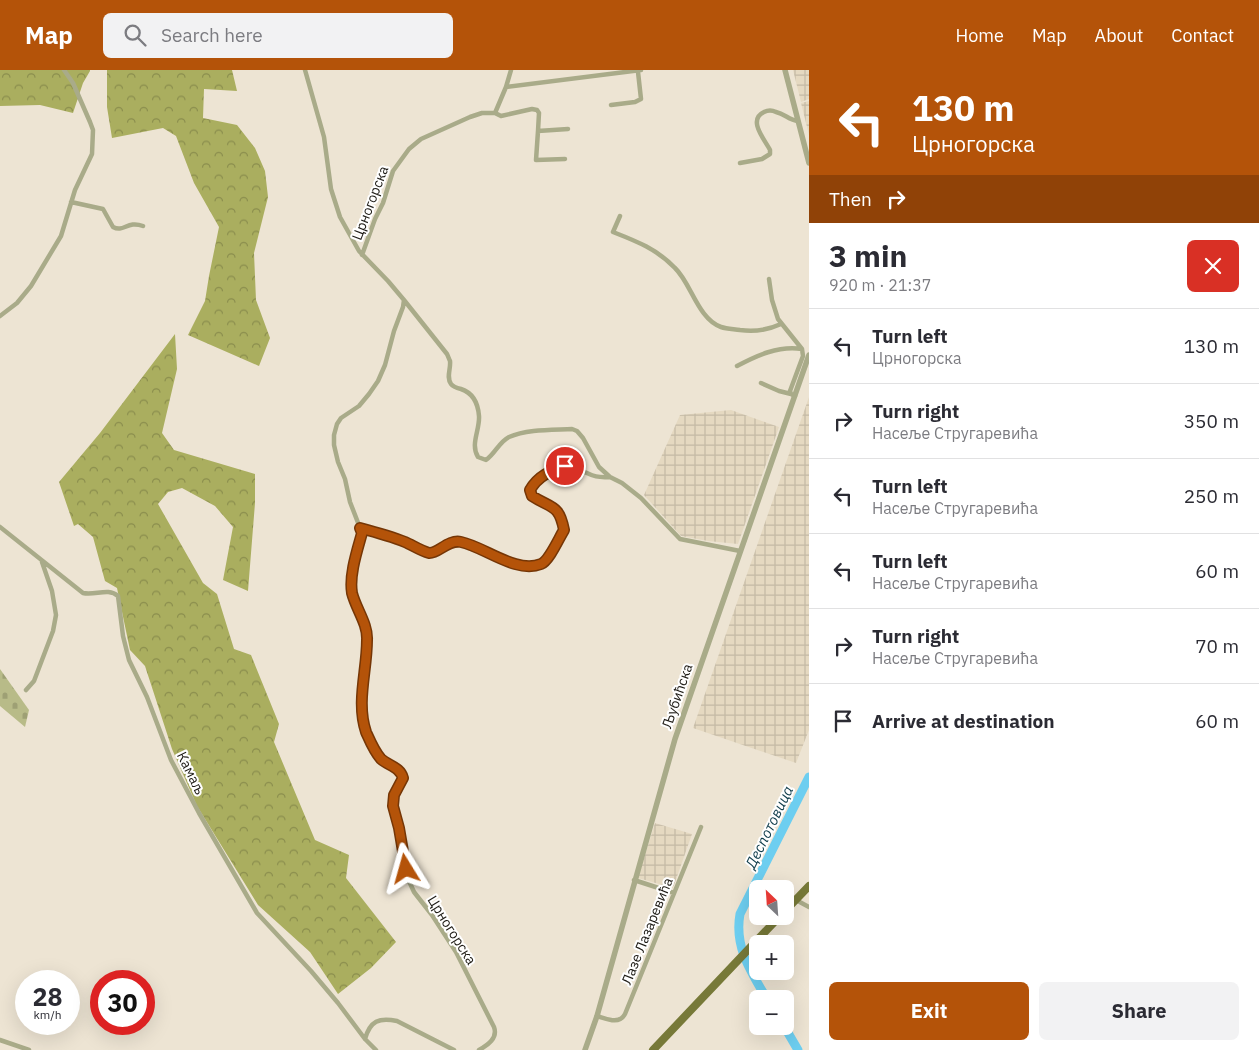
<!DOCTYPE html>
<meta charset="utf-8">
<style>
:root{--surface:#fff;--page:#f2f2f3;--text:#2b2b33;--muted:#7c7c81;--line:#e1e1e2;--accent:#b45309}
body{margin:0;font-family:"IBM Plex Sans",sans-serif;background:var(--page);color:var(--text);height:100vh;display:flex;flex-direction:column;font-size:19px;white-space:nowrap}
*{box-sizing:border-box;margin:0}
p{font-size:16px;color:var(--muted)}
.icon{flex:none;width:28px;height:28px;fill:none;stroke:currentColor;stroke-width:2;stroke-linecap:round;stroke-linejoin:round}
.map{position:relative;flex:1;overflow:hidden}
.drawer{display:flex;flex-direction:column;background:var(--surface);width:450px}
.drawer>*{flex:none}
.guide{background:#b45309;color:#fff;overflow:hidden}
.needle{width:32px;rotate:335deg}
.fabs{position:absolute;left:749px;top:810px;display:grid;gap:10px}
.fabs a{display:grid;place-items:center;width:45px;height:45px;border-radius:8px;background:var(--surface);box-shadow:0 5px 20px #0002;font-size:25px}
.speed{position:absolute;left:15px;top:900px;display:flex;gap:10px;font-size:25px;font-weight:700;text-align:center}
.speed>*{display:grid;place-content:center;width:65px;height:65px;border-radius:50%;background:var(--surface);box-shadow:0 5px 20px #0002;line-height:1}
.speed small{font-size:12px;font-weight:400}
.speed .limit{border:8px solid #d22;background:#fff;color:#111}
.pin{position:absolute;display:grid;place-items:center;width:42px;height:42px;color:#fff;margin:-21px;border:2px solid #fff;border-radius:50%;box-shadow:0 1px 5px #0007}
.me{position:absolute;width:55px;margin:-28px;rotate:352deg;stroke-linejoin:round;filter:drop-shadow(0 0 4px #0008)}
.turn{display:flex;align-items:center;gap:18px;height:105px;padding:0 20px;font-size:22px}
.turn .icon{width:65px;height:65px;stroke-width:2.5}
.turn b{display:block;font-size:35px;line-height:42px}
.then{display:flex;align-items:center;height:48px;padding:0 20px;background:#0003;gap:10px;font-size:19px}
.round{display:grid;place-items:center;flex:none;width:52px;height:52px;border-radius:8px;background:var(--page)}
.head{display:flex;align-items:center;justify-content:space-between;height:85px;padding:0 20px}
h1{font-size:30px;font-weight:700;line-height:38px}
.primary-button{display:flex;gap:10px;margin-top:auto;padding:10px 20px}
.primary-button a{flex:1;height:58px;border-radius:8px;background:var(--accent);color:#fff;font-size:20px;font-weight:700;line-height:58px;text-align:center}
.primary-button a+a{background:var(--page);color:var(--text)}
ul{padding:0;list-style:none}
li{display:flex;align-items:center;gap:15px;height:75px;padding:0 20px;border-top:1px solid var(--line)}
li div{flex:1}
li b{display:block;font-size:19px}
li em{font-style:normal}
header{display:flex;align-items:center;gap:30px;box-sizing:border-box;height:70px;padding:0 25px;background:var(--accent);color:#fff}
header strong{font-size:24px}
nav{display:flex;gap:28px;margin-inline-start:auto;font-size:18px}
.search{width:350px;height:45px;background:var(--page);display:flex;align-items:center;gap:12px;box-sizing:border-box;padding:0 18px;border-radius:8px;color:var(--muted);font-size:19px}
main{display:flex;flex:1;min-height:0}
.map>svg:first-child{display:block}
.industrial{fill:url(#industrial-grid)}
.forest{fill:url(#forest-crowns)}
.cemetery{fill:url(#cemetery-stones)}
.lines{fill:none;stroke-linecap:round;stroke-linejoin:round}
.river{stroke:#6dcef0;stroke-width:9}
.minor{stroke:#a9ab89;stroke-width:4.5}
.tertiary{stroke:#a9ab89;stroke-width:5.5}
.primary{stroke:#777938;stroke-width:8}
.route-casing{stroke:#753606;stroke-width:12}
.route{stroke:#b45309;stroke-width:9}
.labels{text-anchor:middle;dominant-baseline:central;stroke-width:4;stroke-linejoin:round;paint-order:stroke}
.street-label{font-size:14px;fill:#1d1a14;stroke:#fff}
.water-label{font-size:15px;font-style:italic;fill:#103d4b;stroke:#fff}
</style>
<header>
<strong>Map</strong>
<div class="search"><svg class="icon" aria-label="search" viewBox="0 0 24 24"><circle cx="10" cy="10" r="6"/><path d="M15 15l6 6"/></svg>Search here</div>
<nav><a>Home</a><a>Map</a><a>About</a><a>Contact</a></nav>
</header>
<main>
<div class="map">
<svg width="809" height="980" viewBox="0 0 809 980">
<defs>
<pattern id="industrial-grid" width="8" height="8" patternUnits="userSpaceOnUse" patternTransform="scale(1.25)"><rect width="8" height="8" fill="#e5d9c1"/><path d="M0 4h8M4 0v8" fill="none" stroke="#c4baa5"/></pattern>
<pattern id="forest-crowns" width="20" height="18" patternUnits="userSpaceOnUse" patternTransform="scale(1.25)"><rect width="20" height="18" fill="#aaae5f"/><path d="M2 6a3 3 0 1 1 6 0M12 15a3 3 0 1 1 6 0" fill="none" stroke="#8a8d4d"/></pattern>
<pattern id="cemetery-stones" width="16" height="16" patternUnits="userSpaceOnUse" patternTransform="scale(1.25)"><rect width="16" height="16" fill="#b8bb88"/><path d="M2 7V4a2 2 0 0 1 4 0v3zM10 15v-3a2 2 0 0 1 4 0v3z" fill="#9ea074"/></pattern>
</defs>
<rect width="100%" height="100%" fill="#ede4d3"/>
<path class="industrial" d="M793 0H809V29L801 32Z
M809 31V65L801 33Z
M809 327V660L796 693 693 658Z
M731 340 779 357 738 474 708 471 681 466 644 425 680 345Z
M655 753 692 764 673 818 638 808Z"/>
<path class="forest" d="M0 0H90V1L83 13 73 43 40 35 0 36Z
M107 0H232L237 21 204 19 203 48 237 55 255 78 265 101 268 127 254 183 256 230 270 268 259 296 188 265 205 231 209 206 219 157 194 113 176 66 163 58 112 68 107 37Z
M175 264 177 299 162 363 174 380 255 404V433L248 521 223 510 233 457 215 436 182 418 168 422 158 434 203 513 217 524 234 579 251 585 279 654 274 672 315 770 349 785 346 808 396 872 371 898 338 924 310 882 258 835 197 736 172 679 145 596 130 580 117 518 105 511 93 467 78 454 74 456 59 412 100 363Z"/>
<path class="cemetery" d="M0 599 29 640 25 657 0 636Z"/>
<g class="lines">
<path class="river" d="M767 929C751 902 734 877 740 844L809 707
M784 956 798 980"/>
<path class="minor" d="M305 0 324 67 331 119 340 147 359 181 388 211 404 230 403 237 394 261 385 295 378 311 369 324 359 336 341 348 337 354 334 365V375L338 392 345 409 350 432 362 463 351 517 356 538 367 564 362 624 364 652 366 661 375 681 382 690 400 701 403 708 394 725 393 736 399 758 409 811 414 822 432 845 456 882 494 957C498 968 488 975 479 980
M506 17 641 0
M611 35 635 32 641 29 638 2
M495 43 506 17 511 0
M538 61 536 90 565 89
M740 93 762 89 770 84V80C765 70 747 50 764 42 768 40 772 40 776 42 785 44 789 50 798 51
M71 132 103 139 113 157C124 163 127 150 143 156
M620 146 613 162C636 171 657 179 675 198 691 213 698 249 721 257 727 259 734 259 740 260 754 262 768 260 781 254
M362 185 375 149 383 133 393 101 409 79 421 69 470 47 482 43H495L501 46 532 39 537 40 539 43 538 61 568 59
M769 209 772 230 778 249 802 279 803 286 790 321 791 324 795 326
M404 230 447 284C448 286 449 289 450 291 451 299 446 307 451 314 453 317 457 318 461 319 473 323 478 333 479 346 480 360 470 374 478 387L486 390C495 384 499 372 509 367 527 359 552 360 572 359L577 361 583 368 599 397 610 407 622 413 641 428 680 469 740 481
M0 246 17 233 31 216 61 166 75 120 92 84 93 60 90 52 73 13 64 0
M737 296C756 286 779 275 802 279
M761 313 779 321 791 324
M0 457 83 523C95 526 108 517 118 526L123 566 129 590 147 627 171 690 199 743 257 843 311 901 338 933 365 969 376 980
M360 458C375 462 390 466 405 472 412 475 421 481 429 483 438 484 448 469 461 472 485 477 517 504 541 494 549 491 559 468 564 460 559 434 551 439 532 426L530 420C539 405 559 393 577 399 592 404 591 408 610 407
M26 620 34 611 53 561 56 545 52 521 42 492
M634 810 674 823
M796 830 809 837
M597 946C607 949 619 955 625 944L701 757
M365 969C370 951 379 947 397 951L454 980
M0 970 29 980"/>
<path class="tertiary" d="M785 0 809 93
M585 980 597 946 675 669 809 285"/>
<path class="primary" d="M785 841 809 816
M653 980 780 846"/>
</g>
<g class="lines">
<defs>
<path id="route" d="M406 799 399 758 393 736 394 725 403 708C400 697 389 696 381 689 374 681 370 671 366 662 356 632 367 601 367 570 368 554 356 539 352 523 349 505 357 481 362 463L360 458C375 462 390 466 405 472 412 475 421 481 429 483 438 484 448 469 461 472 485 477 516 504 541 494 549 491 559 468 564 460 559 434 552 439 532 426L530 420C538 406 550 401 565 396"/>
</defs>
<use href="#route" class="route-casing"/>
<use href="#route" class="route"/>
</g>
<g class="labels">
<g class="street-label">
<text transform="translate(370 133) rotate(-69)">Црногорска</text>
<text transform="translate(677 626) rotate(-71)">Љубићска</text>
<text transform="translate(191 703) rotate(64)">Камаљ</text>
<text transform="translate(452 860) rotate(58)">Црногорска</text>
<text transform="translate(647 861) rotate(-68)">Лазе Лазаревића</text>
</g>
<g class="water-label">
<text transform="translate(769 757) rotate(-64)">Деспотовица</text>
</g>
</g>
</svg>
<div class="fabs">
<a><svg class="needle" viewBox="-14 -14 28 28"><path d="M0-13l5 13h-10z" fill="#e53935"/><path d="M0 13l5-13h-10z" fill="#7c7c81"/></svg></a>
<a>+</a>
<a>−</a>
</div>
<div class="speed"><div>28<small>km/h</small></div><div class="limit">30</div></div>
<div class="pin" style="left:565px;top:396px;background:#d93025"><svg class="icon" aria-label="arrive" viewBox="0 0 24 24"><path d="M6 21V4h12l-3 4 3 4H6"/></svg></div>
<svg class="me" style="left:406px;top:799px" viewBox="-20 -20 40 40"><path d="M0-17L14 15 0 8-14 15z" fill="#b45309" stroke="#fff" stroke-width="4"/></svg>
</div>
<section class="drawer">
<div class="guide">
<div class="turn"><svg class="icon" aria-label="left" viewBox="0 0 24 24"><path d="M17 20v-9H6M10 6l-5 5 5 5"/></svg><div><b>130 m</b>Црногорска</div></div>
<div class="then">Then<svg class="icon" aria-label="right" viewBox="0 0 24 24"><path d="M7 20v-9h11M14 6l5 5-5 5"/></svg></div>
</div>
<div class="head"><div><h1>3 min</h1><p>920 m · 21:37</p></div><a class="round" style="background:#d93025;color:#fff"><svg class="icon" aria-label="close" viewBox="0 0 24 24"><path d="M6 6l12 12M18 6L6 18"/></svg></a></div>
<ul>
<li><svg class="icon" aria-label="left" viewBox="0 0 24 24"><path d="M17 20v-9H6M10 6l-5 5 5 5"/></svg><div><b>Turn left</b><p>Црногорска</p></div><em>130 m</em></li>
<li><svg class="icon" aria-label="right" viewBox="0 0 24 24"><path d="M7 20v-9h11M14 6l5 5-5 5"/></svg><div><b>Turn right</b><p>Насеље Стругаревића</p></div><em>350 m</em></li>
<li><svg class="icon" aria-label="left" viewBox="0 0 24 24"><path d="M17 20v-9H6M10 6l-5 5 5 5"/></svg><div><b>Turn left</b><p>Насеље Стругаревића</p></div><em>250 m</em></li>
<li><svg class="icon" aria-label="left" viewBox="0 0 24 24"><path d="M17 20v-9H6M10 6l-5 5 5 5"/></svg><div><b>Turn left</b><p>Насеље Стругаревића</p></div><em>60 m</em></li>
<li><svg class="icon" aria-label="right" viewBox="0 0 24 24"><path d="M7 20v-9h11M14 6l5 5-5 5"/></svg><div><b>Turn right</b><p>Насеље Стругаревића</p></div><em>70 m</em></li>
<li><svg class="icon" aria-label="arrive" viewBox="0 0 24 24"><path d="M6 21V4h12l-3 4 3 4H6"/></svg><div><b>Arrive at destination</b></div><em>60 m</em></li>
</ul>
<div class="primary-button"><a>Exit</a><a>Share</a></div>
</section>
</main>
